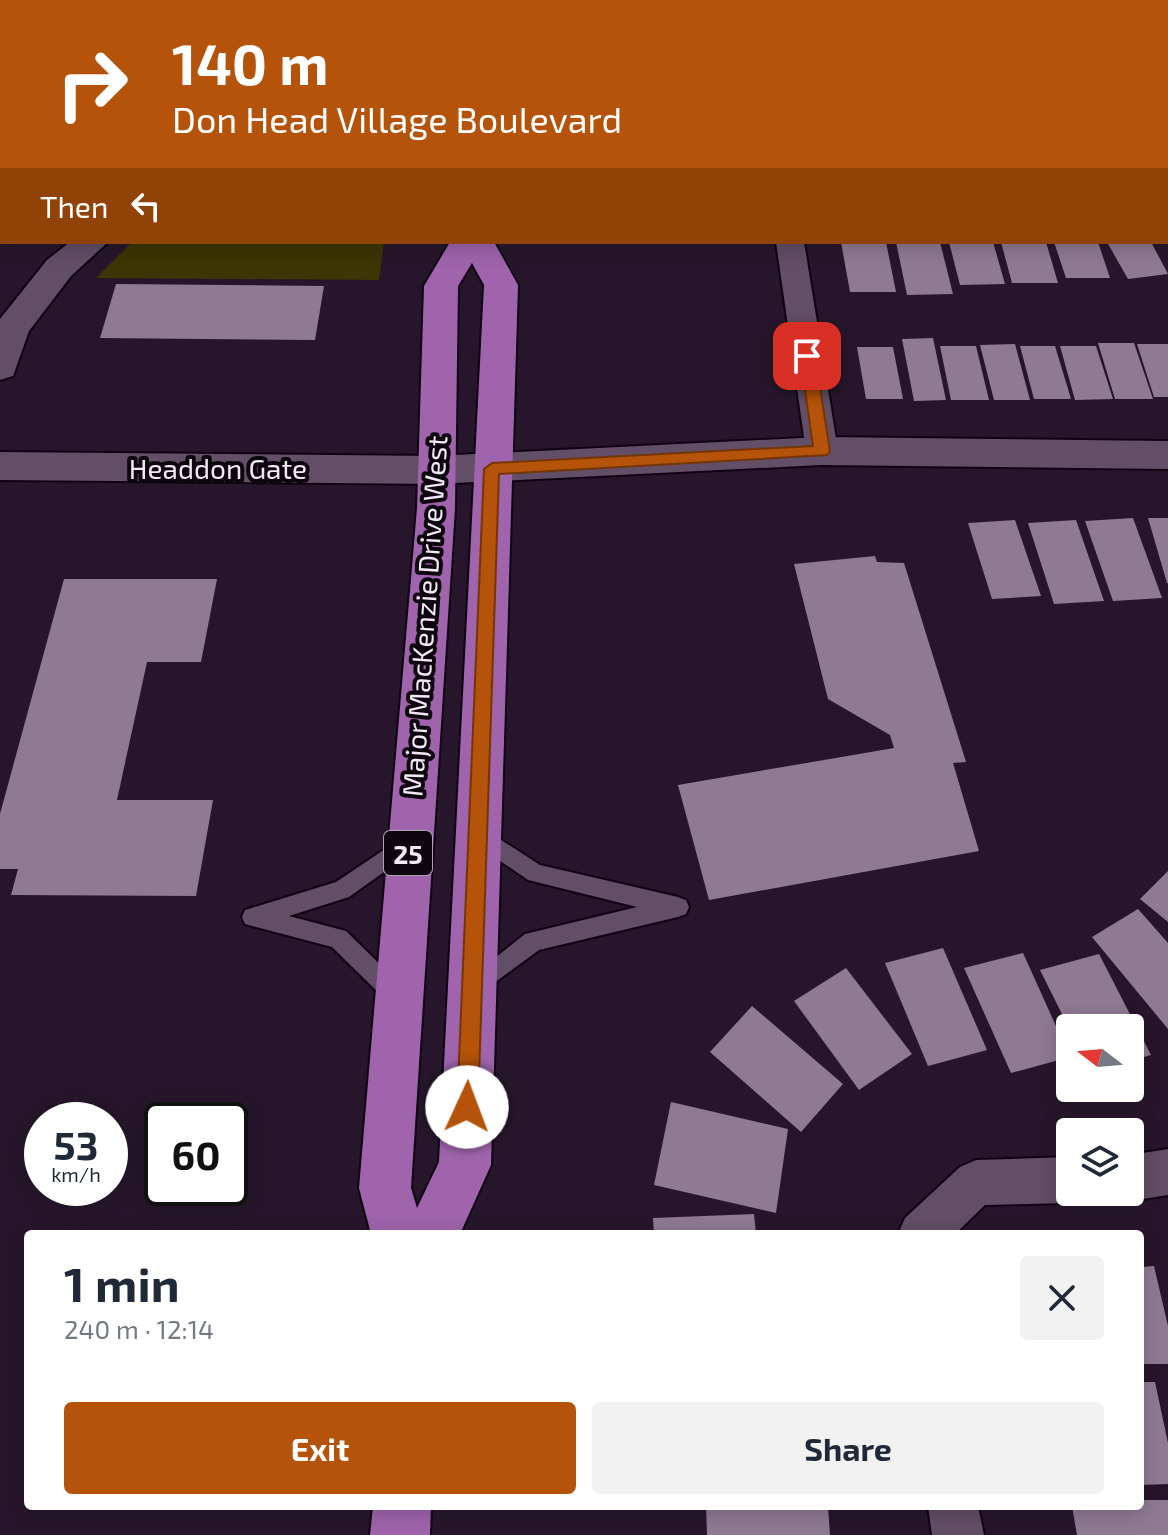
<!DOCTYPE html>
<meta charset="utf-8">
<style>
:root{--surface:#fff;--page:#f2f2f3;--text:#1f2937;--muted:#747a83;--accent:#b45309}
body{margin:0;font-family:"Exo 2",sans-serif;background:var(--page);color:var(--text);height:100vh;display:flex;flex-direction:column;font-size:30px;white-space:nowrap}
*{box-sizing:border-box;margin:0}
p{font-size:26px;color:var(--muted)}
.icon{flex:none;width:44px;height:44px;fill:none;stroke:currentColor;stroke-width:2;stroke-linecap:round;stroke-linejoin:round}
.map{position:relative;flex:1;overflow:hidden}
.drawer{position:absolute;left:24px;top:1230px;width:1120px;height:280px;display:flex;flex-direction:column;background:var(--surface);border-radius:8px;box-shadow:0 4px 20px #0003}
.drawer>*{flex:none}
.banner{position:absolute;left:0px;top:0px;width:1168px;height:244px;box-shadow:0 4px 20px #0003;background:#b45309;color:#fff;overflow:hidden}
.needle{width:52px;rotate:286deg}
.fabs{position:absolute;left:1056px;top:1014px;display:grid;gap:16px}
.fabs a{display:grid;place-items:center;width:88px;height:88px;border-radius:8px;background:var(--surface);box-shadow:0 4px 20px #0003;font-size:40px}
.speed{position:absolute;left:24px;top:1102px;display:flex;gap:16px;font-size:40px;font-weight:700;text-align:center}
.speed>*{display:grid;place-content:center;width:104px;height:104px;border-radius:50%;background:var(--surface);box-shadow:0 4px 20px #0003;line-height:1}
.speed small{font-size:20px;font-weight:400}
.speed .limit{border:4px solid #111;border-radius:12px;background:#fff;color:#111}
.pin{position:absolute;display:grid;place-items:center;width:68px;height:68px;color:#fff;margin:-34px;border-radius:16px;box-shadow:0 4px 12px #0006}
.me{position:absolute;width:88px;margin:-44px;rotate:2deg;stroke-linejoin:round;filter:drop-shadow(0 0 6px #0008)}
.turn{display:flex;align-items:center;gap:28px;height:168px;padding:0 40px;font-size:36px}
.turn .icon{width:104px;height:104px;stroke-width:2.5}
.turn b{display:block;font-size:56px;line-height:68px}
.then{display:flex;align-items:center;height:76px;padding:0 40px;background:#0003;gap:16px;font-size:30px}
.round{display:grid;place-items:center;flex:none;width:84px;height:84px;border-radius:8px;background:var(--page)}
.headline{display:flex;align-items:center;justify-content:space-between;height:136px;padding:0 40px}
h1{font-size:48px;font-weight:700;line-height:60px}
.cta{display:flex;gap:16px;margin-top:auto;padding:16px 40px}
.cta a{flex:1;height:92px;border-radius:8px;background:var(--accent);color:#fff;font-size:32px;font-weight:700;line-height:92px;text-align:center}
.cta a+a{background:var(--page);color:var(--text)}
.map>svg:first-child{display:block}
.green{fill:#3c3504}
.building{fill:#8f7a94}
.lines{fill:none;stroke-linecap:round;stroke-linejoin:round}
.service-casing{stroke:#0f0313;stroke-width:4}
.minor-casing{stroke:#0f0313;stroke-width:4}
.tertiary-casing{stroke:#0f0313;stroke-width:4}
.primary-casing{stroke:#0f0313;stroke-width:4}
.service{fill:#624e66;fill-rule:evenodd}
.minor{fill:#624e66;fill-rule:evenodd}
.tertiary{fill:#624e66;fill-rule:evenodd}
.primary{fill:#9f64ac;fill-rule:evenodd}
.route{fill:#b45309;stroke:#753606;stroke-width:2}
.labels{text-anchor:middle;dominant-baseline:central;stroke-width:8;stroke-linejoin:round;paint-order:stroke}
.shield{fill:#0c050d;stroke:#aea4b0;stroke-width:2}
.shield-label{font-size:26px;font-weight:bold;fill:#f3e8f6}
.street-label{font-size:28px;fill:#f3e8f6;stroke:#0c050d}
</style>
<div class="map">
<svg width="1168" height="1535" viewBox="0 0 1168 1535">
<rect width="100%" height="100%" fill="#27162b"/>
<path class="green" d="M132 242H384L379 280 96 278Z"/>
<path class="building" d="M841 242H886L896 292H850Z
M896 242H940L953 294 907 295Z
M949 242H993L1005 284 960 285Z
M1001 242H1046L1058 283H1012Z
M1054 242H1098L1110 278H1066Z
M1107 242H1151L1168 274 1128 279Z
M116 284 324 286 315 340 100 338Z
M933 338 946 400 914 401 902 339Z
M1098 343H1134L1153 399H1115Z
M1015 344 1030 400H994L980 345Z
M1137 344H1168V397H1154Z
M940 346H976L989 400H951Z
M1020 346H1055L1071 399H1034Z
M1060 346H1096L1113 399 1075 400Z
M857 347H893L903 399H866Z
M1133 518 1162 598 1113 601 1085 521Z
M1148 518H1168V583H1167Z
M1015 520 1041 596 992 599 968 523Z
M1076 520 1104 601 1054 604 1028 523Z
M875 556 877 562 904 563 966 762 953 763 979 851 709 900 678 785 894 748 890 735 828 699 794 564Z
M64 579H217L201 662H147L117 800H213L196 896 11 895 18 869H0V814Z
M1168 871V922L1140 899Z
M1138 909 1168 943V1029L1092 937Z
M943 948 987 1050 928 1066 885 963Z
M1023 953 1070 1057 1011 1073 964 968Z
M1099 954 1151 1055 1130 1061V1028H1069L1040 970Z
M846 968 912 1054 859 1090 794 1001Z
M752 1006 843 1084 801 1132 710 1052Z
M671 1102 788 1129 776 1213 654 1185Z
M754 1214 756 1234H654L653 1218Z
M1154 1266 1168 1326V1364H1140V1267Z
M1140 1382H1155L1168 1443V1484L1140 1485Z
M1140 1500H1168V1535H1077L1072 1506H1140Z
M706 1506H828L830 1535H707Z"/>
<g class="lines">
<defs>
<path id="service" d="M478 825 540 865 678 897 686 900 689 907 686 914 678 917 539 950 475 997 467 994 464 987 467 980 525 934 637 907 528 880 471 841 468 834 471 827Z
M409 833 416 835 419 842 416 849 349 897 289 916 346 931 404 988 407 995 404 1002 396 1006 388 1002 332 947 245 924 242 917 245 910 336 882Z"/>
<path id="minor" d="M742 0H766L767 2H743Z
M0 121H2V138H0Z
M1168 162V181L1166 182V163Z
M776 242H804L838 451 833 459 822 463 811 459 806 451Z
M1168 1149V1195L1130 1201 1114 1194 1130 1192V1155Z
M1070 1157V1192H1088L1086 1196 1070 1203 985 1205 955 1234H898L905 1218 960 1167 976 1160Z
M928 1506H978L984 1535H932Z"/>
<path id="tertiary" d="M180 0H208L209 2H181Z
M70 242H108L71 276 29 331 13 376 0 380V319L47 260Z
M822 437 1168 441V469L822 465 435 484 0 480V452L435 456Z"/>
<path id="primary" d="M473 0H501V2H473Z
M450 242H494L518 285 491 1165 460 1234H371L359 1188 417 508 424 286ZM472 263 484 285 439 1162 417 1208 411 1188 455 508 458 286Z
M373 1506H431L430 1535H370Z"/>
</defs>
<use href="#service" class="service-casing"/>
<use href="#minor" class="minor-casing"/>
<use href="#tertiary" class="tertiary-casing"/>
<use href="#primary" class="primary-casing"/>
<use href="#service" class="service"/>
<use href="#minor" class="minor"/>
<use href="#tertiary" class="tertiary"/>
<use href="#primary" class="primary"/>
</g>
<path class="route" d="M807 351 815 356 830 451 827 455 499 474 478 1107 475 1114 467 1117 460 1114 457 1107 484 469 492 463 813 446 800 356Z"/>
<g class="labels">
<rect class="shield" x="384" y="831" width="48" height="44" rx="6"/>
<g class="shield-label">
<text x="408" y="853">25</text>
</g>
<g class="street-label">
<text x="218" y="468">Headdon Gate</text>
<text transform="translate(424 616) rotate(-86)">Major MacKenzie Drive West</text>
</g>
</g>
</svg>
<div class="fabs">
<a><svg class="needle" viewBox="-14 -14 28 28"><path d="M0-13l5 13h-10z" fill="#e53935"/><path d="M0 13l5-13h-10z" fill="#747a83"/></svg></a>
<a><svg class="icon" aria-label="layers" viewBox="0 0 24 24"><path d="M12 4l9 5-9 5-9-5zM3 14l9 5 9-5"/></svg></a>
</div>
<div class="speed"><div>53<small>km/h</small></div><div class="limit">60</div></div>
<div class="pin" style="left:807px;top:356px;background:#d93025"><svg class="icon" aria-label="arrive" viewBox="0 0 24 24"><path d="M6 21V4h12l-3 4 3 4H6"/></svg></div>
<svg class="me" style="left:467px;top:1107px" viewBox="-20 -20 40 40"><circle r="19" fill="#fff"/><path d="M0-13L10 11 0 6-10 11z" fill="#b45309"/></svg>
<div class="banner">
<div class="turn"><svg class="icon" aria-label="right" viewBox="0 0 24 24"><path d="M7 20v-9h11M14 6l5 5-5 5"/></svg><div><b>140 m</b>Don Head Village Boulevard</div></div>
<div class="then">Then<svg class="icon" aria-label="left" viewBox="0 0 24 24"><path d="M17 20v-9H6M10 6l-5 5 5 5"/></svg></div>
</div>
<section class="drawer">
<div class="headline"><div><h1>1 min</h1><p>240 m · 12:14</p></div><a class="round"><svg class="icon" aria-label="close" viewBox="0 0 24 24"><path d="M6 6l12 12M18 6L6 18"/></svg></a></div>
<div class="cta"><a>Exit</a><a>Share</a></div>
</section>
</div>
